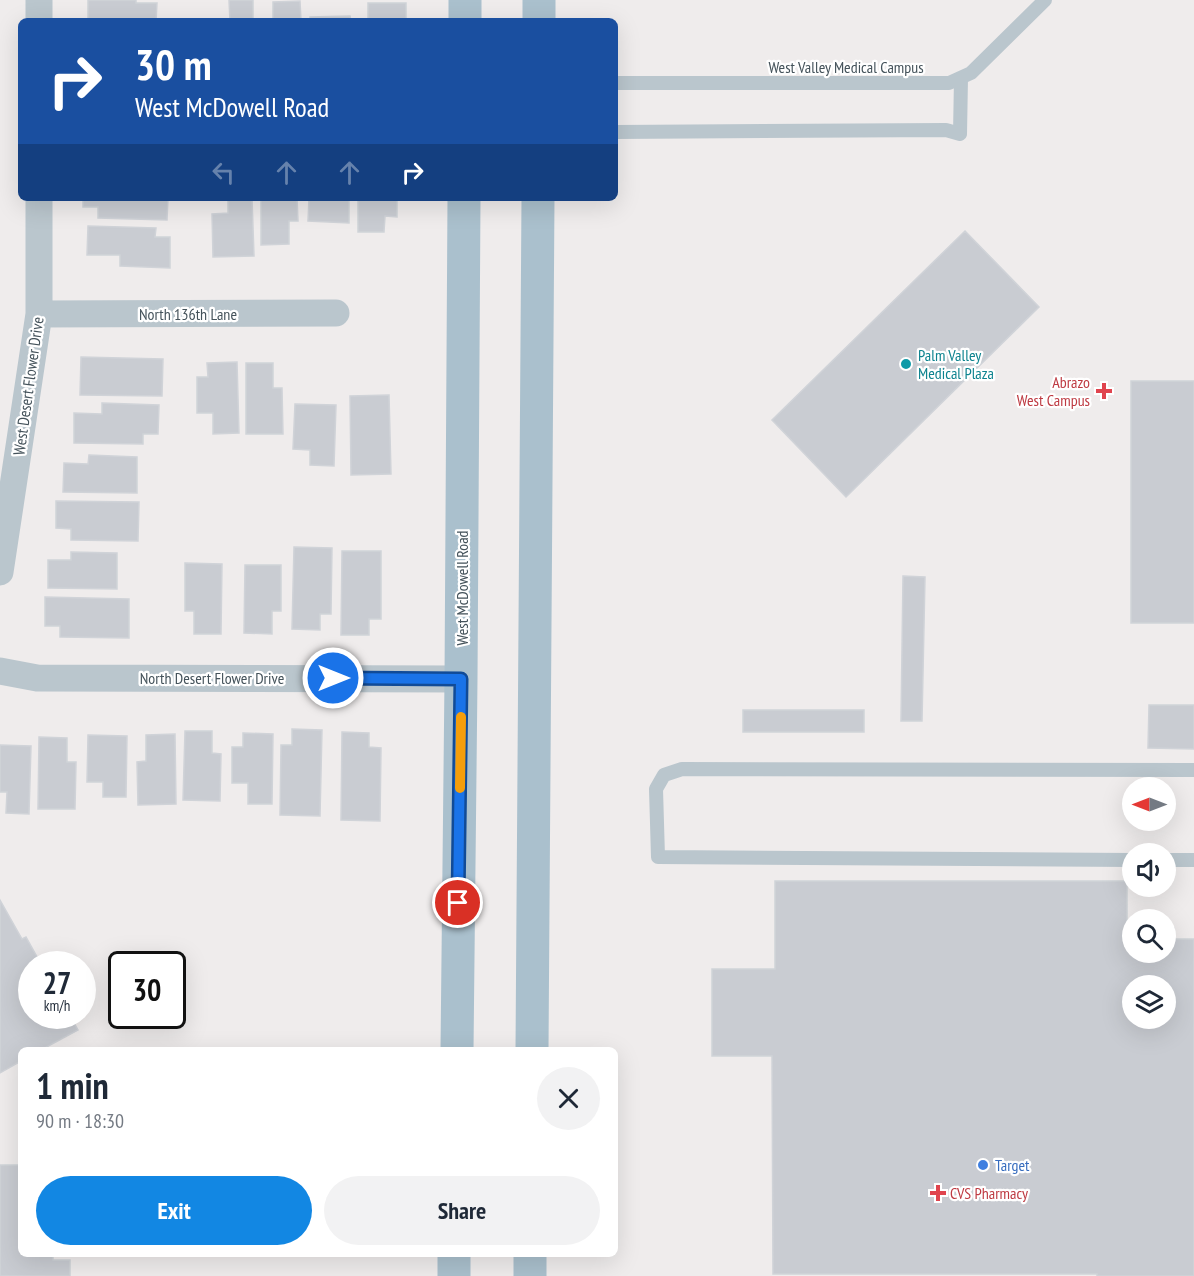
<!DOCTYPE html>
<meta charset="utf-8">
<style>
:root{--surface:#fff;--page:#f2f2f3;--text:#1f2937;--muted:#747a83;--accent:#1287e3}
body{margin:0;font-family:"PT Sans Narrow",sans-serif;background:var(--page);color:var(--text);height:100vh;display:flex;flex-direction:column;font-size:22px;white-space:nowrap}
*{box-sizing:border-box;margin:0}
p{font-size:20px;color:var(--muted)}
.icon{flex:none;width:33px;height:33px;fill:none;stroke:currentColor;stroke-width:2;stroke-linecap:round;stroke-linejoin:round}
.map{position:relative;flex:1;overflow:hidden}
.panel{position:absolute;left:18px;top:1047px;width:600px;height:210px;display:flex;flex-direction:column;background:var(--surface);border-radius:9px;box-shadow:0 6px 24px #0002}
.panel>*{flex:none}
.top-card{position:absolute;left:18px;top:18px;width:600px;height:183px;border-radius:9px;box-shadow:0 6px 24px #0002;background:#1a4fa0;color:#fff;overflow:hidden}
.needle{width:39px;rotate:270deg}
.fabs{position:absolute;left:1122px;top:777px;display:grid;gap:12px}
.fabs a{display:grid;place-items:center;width:54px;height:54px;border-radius:50%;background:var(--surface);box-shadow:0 6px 24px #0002;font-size:30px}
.speed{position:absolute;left:18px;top:951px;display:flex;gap:12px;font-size:30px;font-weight:700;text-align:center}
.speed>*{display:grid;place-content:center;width:78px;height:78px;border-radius:50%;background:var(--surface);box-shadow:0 6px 24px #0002;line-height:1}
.speed small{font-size:15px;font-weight:400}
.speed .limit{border:3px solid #111;border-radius:9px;background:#fff;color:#111}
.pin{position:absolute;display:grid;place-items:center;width:51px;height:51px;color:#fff;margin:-26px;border:3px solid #fff;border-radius:50%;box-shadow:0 2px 6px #0007}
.me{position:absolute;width:66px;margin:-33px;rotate:90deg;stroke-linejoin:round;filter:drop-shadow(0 0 4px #0008)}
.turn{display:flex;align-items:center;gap:21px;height:126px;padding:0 18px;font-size:27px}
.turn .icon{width:78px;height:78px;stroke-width:2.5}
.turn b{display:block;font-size:42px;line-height:51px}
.lanes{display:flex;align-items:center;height:57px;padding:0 18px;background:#0003;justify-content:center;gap:30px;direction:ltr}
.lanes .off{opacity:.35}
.round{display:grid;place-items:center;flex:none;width:63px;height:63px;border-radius:32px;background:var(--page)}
.head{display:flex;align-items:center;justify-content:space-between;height:102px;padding:0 18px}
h1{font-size:36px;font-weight:600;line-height:45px}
.primary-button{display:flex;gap:12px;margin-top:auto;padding:12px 18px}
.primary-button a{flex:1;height:69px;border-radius:36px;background:var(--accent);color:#fff;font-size:24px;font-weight:600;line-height:69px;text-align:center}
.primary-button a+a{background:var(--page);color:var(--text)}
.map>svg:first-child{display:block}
.building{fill:#c9ccd2;stroke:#d0d3d8;stroke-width:1.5;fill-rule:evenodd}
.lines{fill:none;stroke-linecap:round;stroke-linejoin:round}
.lane{stroke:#bac6cd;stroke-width:14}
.street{stroke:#bac6cd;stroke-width:27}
.primary{stroke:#aac0cd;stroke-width:33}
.route-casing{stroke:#114b97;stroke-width:15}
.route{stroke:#1a73e8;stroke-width:10}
.slow{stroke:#f59e0b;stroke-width:10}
.culture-dot{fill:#0f9aa8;stroke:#fff;stroke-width:2}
.health-dot{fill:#e0444e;stroke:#fff;stroke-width:2}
.shop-dot{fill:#3f7fe0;stroke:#fff;stroke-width:2}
.labels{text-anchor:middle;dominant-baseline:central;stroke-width:4.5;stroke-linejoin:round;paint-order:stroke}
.street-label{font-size:16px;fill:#44525a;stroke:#fff}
.culture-label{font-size:16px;fill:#0d838f;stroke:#fff;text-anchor:start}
.health-label{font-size:16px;fill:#be3a42;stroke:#fff;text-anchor:end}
.shop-label{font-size:16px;fill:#366cbe;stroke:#fff;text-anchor:start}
</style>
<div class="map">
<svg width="1194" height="1276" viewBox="0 0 1194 1276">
<rect width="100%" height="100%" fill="#efecec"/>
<path class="building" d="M88 0H136V3H157L156 21H88Z
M229 0H253V21H230Z
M300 1 301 21H273V2Z
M368 3H406V21H368Z
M350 16 351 21H310V17Z
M83 198H168L167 220 98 218V207H83Z
M252 198 254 256 213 257 212 214 228 213V199Z
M261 198H297L298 221H289V244L261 245Z
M309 198H349V223L308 221Z
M358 198H397V217L385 216 384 232H358Z
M88 226 156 228 155 237H170V268L120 266V255H87Z
M965 231 1039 307 846 497 772 420Z
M81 357 163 359 162 396 80 395Z
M237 362 239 433 213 434V413H197V377H208L207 363Z
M246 363H273V388H282L283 434H246Z
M1131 381H1194V623H1131Z
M389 395 391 474 351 475 350 396Z
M102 403 159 405 158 434H143V444L74 443V413L102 414Z
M295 404 336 405 334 466 310 465V450L293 449Z
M89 455 137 457V493L63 492 64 463 88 464Z
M56 501 139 502 138 541 71 540V529L56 528Z
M294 547 332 548 331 614H320V630L292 629Z
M342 551H381V619H369V635H341Z
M71 552 117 553V589L48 588V560H71Z
M185 563 222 564 221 634H194V611H185Z
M245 565H281V611H272V634L244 633Z
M903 576 925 577 922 721H901Z
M45 597 129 599V638L60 637V626H45Z
M1149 705H1194V749L1148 748Z
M743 710H864V732H743Z
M292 729 322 730 320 816 280 815 281 745H292Z
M185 731H212V753L221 754 220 801 183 800Z
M342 732 369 733V747L381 748 380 821 341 820Z
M243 733 273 734 272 804H248V783H232V747H243Z
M175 734 176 804 138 805 137 762 146 761V735Z
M88 735 127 736 126 797H103V782H87Z
M39 737 67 738V762H76L75 809H38Z
M0 745 31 746 29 814 6 813 7 792H0Z
M775 881H1127V928H1132V952H1166V928H1174V939H1194V1276H1097V1274H773L772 1056H712V969H775ZM1132 986H1166V1018H1132Z
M0 900 22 939 26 937 41 964H32V1016H70L78 1030 41 1050H21V1061L0 1073Z
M0 1165H21V1254H53V1260H70V1276H0Z"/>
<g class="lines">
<path class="lane" d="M615 83H949L971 73 1045 0
M615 132 946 130 960 134 961 78
M1132 860 658 857 656 789 664 775 682 769 1194 770
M1166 860H1194"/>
<path class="street" d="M39 21V0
M39 314 336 313
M0 572 39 314V198
M0 671 37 678 461 679"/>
<path class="primary" d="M465 21V0
M539 21V0
M457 1050 461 679 464 198
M532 1050 538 198
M454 1276V1254
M530 1276V1254"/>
</g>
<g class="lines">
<defs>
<path id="route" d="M333 678 461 679 458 903"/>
</defs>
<use href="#route" class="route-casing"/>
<use href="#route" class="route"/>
<path class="slow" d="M460 788 461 717"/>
</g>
<circle class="culture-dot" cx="906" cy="364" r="6"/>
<g class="health-dot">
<path d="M1101 382h6v6h6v6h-6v6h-6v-6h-6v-6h6z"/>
<path d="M935 1184h6v6h6v6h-6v6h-6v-6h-6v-6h6z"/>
</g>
<circle class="shop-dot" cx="983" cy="1165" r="6"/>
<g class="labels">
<g class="street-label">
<text x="846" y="67">West Valley Medical Campus</text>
<text x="188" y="314">North 136th Lane</text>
<text transform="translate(28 386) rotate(-82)">West Desert Flower Drive</text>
<text transform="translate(462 588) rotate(-90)">West McDowell Road</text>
<text x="212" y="678">North Desert Flower Drive</text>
</g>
<g class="culture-label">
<text x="918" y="355">Palm Valley<tspan x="918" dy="18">Medical Plaza</tspan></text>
</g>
<g class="health-label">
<text x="1090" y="382">Abrazo<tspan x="1090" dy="18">West Campus</tspan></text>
<text x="950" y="1193" text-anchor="start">CVS Pharmacy</text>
</g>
<g class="shop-label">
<text x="995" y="1165">Target</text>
</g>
</g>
</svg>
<div class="fabs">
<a><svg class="needle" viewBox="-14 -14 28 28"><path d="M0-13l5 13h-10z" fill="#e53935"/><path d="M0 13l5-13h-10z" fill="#747a83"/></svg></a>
<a><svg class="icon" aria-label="sound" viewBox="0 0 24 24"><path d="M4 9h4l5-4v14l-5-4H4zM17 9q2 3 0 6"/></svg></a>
<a><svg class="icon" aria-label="search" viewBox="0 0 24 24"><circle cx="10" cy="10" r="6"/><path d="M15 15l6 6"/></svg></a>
<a><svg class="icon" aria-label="layers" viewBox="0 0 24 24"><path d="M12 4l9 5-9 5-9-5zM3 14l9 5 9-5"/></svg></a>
</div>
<div class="speed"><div>27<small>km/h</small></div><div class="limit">30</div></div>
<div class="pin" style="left:458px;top:903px;background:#d93025"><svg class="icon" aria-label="arrive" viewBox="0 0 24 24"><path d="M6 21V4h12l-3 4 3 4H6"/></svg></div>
<svg class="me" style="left:333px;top:678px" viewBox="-20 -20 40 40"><circle r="17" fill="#1a73e8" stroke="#fff" stroke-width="3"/><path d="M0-11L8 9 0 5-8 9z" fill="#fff"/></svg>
<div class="top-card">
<div class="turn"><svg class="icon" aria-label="right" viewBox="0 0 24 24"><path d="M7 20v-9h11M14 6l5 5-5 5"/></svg><div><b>30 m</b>West McDowell Road</div></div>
<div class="lanes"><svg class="icon off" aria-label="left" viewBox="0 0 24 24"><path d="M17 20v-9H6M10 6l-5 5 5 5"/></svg><svg class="icon off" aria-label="ahead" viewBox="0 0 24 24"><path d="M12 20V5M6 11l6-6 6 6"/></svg><svg class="icon off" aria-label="ahead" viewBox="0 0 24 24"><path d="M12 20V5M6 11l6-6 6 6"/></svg><svg class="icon" aria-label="right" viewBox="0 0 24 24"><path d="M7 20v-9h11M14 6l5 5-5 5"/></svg></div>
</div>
<section class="panel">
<div class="head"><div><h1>1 min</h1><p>90 m · 18:30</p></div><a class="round"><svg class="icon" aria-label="close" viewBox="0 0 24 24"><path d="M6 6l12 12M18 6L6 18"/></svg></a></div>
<div class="primary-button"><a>Exit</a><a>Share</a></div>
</section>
</div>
